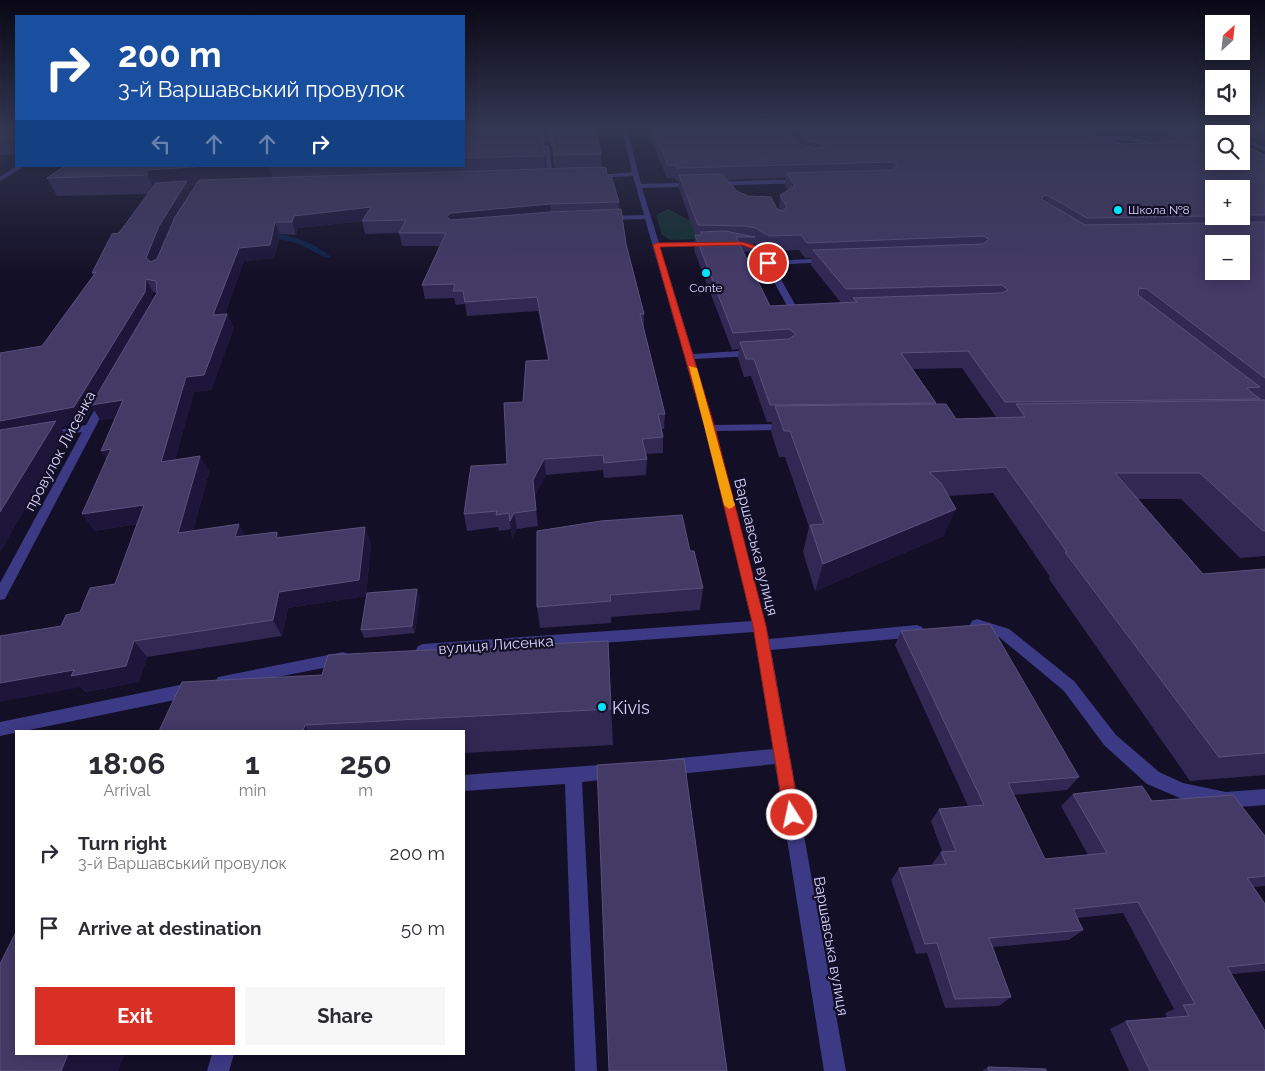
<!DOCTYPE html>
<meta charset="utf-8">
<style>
:root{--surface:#fff;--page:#f7f7f7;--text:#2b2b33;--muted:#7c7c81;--accent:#d93025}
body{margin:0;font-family:Raleway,sans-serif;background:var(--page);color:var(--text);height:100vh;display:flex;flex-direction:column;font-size:19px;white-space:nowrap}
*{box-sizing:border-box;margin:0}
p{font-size:16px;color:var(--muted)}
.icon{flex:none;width:28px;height:28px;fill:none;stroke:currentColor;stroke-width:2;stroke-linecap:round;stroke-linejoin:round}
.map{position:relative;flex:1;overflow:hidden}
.drawer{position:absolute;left:15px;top:730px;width:450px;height:325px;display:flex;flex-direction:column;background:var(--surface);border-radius:0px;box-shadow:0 2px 12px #0003}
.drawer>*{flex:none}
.top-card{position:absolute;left:15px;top:15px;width:450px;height:152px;border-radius:0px;box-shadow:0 2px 12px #0003;background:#1a4fa0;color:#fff;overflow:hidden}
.needle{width:32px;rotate:27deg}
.controls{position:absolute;left:1205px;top:15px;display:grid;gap:10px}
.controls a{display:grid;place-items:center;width:45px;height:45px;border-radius:0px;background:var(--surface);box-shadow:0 2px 12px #0003;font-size:25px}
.pin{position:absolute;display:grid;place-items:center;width:42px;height:42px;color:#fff;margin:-21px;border:2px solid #fff;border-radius:50%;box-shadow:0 1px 5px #0007}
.me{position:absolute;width:55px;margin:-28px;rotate:350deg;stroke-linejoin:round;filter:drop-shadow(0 0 4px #0008)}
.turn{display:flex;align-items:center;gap:18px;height:105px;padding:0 20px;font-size:22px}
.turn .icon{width:65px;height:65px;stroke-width:2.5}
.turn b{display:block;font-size:35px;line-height:42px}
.lanes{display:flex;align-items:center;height:48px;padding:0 20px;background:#0003;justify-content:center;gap:25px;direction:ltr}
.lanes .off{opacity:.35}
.eta{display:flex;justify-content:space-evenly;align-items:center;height:85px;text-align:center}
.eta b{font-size:30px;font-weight:700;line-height:35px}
.primary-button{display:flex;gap:10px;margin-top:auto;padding:10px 20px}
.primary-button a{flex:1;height:58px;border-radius:0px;background:var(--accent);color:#fff;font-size:20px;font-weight:700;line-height:58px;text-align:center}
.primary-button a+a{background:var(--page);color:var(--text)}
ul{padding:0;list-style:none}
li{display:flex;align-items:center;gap:15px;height:75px;padding:0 20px}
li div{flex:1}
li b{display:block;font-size:19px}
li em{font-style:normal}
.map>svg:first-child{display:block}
.green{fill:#12302f}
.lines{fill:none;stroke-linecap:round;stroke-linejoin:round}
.stream{fill:#0c2248;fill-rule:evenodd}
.minor{fill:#3d3a85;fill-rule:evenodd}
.wall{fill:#312854;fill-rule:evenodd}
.shaded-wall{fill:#1d163a}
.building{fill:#433a66;stroke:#5a527e;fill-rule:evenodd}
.route{fill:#d93025;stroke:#8d1f18}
.slow{fill:#f59e0b}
.poi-dot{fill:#00e5ff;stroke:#130f26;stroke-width:2}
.labels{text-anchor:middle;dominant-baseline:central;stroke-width:4.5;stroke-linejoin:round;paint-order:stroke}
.far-poi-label{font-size:12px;fill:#d9d4ff;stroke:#130f26;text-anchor:start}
.street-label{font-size:15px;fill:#d9d4ff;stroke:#130f26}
.near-poi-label{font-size:18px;fill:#d9d4ff;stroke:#130f26;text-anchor:start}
</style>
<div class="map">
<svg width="1265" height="1071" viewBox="0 0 1265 1071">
<rect width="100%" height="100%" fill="#130f26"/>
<path class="green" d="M668 209 687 219 711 224 706 239 670 240 662 235 656 215Z"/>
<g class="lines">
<path class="stream" d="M265 234C286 232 315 243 331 257L326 258 297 243 265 236Z"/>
<path class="minor" d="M622 127H627L641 184 803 179 806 181 803 183 642 188 659 243 711 241 715 243 711 245 660 247 693 354 754 350 759 353 754 356 694 359 714 425 787 424 792 427 787 430 716 431 769 639 917 625 922 627 924 631 922 635 917 637 771 650 846 1071H824L775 764 670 775 664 773 662 767 664 761 670 759 773 749 754 632 423 656 418 654 416 650 418 646 423 644 752 621 705 428 645 219 605 220 602 218 605 216 644 215 633 176 595 178 592 176 632 172Z
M1211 127H1218L1231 134H1224Z
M1088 137C1114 136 1144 134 1167 149L1164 151 1143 143 1127 140H1086Z
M1241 137 1265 147V151L1241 141Z
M528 145H549L553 178 548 177 545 148H526Z
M17 166H25L0 181V177Z
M735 241 763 248 770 261 830 258V262H827L773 265 797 308 807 309V313H791L757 251 735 245Z
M104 398 109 401 7 595 5 599 0 600V583L82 432 47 438 42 435 47 432 86 425 99 401Z
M977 619 1009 629 1074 681 1116 735 1159 772 1183 783 1226 792 1265 789V805L1226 808 1182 799 1147 784 1104 745 1064 691 999 637 972 629 970 625 972 621Z
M343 652 348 654 350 658 348 662 343 664 223 688 218 687 215 682 218 677Z
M194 682 199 684 202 689 199 694 194 696 0 736V722Z
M613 764 619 766 621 772 619 778 582 782 597 1071H575L565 784 464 791V775Z
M212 1054H234L229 1071H207Z"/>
</g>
<path class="wall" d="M464 127H595L601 154 602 167 607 175 619 202V209L626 244 644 314V328L665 414 664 429H662L663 437V453L645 454 647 459 646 475 604 478 603 470 546 475 535 496 538 526 517 529 512 538 511 529 499 531 498 527 467 531 464 514 507 464 523 402 548 360 538 311 467 316 465 304 456 305 454 298 425 299 422 285 440 246H402L399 233 365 234 362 221 298 228 296 235 280 234 274 258 244 261 225 314H227L234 328 211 390 194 392 175 460 200 456 209 472 193 531 245 536 277 532 280 537 371 543 366 596 288 608 282 636 147 657 139 682 86 692 81 687 61 626 80 612 115 584 137 524 94 531 106 460 115 418 100 420 93 408 84 423 60 427 66 436 0 552 42 346 94 275 92 273 119 233 149 194 57 196 47 178 65 166H464ZM548 142 552 146 555 169H546L543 143ZM196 185 192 192 189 186ZM168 233 157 259V260L165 239ZM153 292 157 293 152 300Z
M646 127H1206L1265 155V556L1240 558 1181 499H1138L1203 574 1265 569V775L1190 781 1049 579 1050 577 993 493 948 496 944 536 815 591 803 552 809 527 785 457H779L771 432 772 422H767L751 376 744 377 738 358 739 349 732 350 694 250 695 235 679 188V181H676L675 178H667ZM1094 135 1137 136 1158 142 1123 144ZM786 178 785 186 788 190 780 195 779 209 737 191 727 180ZM1214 189H1241V216H1214ZM754 243 767 251 799 250 805 258H812L811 265 841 303 770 306 743 252 753 251ZM962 368 996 417 956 419 936 404V403L913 369Z
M1241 127H1265V140L1252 139Z
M0 138H16V155H0Z
M690 551 703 588 700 610 611 617V623L540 628 537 607Z
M420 596 415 633 364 638 361 630Z
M901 631 1079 777 1067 790 1013 795 1045 859 1088 855 1061 806 1073 794 1152 801 1265 836V886L1254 887 1265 904V971L1232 974 1265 1071H1129L1110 1029 1126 1021 1167 1018 1165 1013 1174 1009 1123 913 1077 918 1083 930 1069 940 993 947 1011 997 999 1006 945 1008 927 953 916 954 891 880 899 868 933 865 932 864 941 852 942 851 931 821 939 809 968 806 895 645Z
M608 641 613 745 464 753V731H159L322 675Z
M988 1067 1046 1071H982Z"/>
<path class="shaded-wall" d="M1027 127H1062L1059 135Z
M207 166H269L274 180 189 186 192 193 165 239 152 271 146 258 154 190 146 172 148 170Z
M1047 195 1042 208V197Z
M550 204 551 216 448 230 446 217 451 213Z
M371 207 374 220 298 228 296 235 292 222 294 216Z
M275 222 280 234 274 258 244 261 220 330 213 315 239 248Z
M146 279 153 292 152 306 123 400 132 415 100 420 93 408 84 423 60 427 66 436 0 552V421Z
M227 314 234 328 211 390 194 392 170 478 161 462 186 377Z
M111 449V467L101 451Z
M200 456 209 472 188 549 178 533Z
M544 459 546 475 535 496 538 526 533 480Z
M144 505 154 521 94 531 82 514Z
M956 509 944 536 815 591 823 564Z
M514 513 517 529 512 538 510 521Z
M239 524 248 541 235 537Z
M365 527 371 543 366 596 288 608 282 636 273 620 279 592Z
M277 532 285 548 276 538Z
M417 589 420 596 415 633 412 626Z
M134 641 147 657 139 682 86 692 81 687 0 702V683Z
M305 725 308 731H303Z
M68 1054H125L118 1071H61Z"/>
<path class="building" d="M0 127H16V138H0Z
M548 127H595L601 154 554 155 551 129Z
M651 127H781L801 145 816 149 825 146 823 144 808 141 794 127H1031L1074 130 1123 144 1179 141V138L1166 131 1154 127H1206L1219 134H1214V161H1241V144L1265 155V215H1241V189H1214V216L1087 218 1047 195 1042 197 1043 200 1085 225 1265 222V378L1147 289 1139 288 1138 295 1260 387 1246 388 1260 399 1005 402 968 351 901 353 936 403 770 405 754 359H746L740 342 789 339 796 334 789 329 733 333 695 235H702L700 232 725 231 755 237H736L770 306 857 302 853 298 1002 293 1008 290 1002 285 846 289 813 250 983 244 989 239 983 236 807 243 801 235 769 236 756 228 744 226 698 225 679 175 722 174 737 191 748 196 771 197 777 209 783 211 787 207 780 195 795 186 787 173 893 170 898 165 893 162 677 168 675 165H668ZM1214 244H1241V271H1214Z
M542 133 545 156 464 158V135Z
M65 166H207L148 170 146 172 148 175 47 178Z
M602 167 606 168 607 175H611L619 202 550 204 451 213 446 217 451 220 550 212 621 209 626 244 644 314H640L665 414H658L663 437 642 439 647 459 604 463 603 455 544 459 533 480 536 510 514 513 510 521 509 513 496 515 497 511 464 514 471 466 507 464 504 403 523 402 526 361 549 360 537 297 465 302 463 291H453L455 284 422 285 446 233H399L406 220 362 221 371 207 294 216 292 222H275L270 245 239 248 213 315 227 314 204 375 186 377 161 462 200 456 178 533 239 524 235 537 277 532 276 538 365 527 359 580 279 592 273 620 134 641 126 666 71 676 74 670 0 683V636L61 626 66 615 80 612 90 588 115 584 144 505 82 514 111 449 101 451 123 400 91 405 157 293 156 281 146 279 145 292 74 407 0 421V353L42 346 96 272 92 273 112 234 119 233 156 183 187 181 159 226 146 258 151 262 157 259 175 217 199 180Z
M1265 400V531H1263L1200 473H1115L1203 574 1265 569V753L1219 757 1065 552H1067L1006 467 929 472 941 483 956 509 823 564 810 525 824 524 790 431H784L775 406 946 404 956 419 1025 417 1016 404Z
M56 421 0 512V430Z
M682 515 690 551H694L703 588 610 595 611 601 537 607V531L601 521Z
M417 589 412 626 361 630 367 593Z
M990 624 1079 777 1008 783 1045 859 1107 853 1073 794 1142 786 1152 801 1233 795 1265 836V876L1247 878 1265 904V963L1227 967 1265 1031V1071H1150L1126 1021 1189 1016 1183 1005 1195 1004 1138 902 1073 909 1083 930 989 938 1011 997 955 999 937 943 925 944 899 868 946 864 941 852 956 851 939 809 984 805 901 631Z
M608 641 611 709 305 725 303 731H159L182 682 322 675 328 655Z
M684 759 727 1071H609L597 765Z
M16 932V1054H68L61 1071H0V964Z
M988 1067 1046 1069V1071H989Z"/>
<linearGradient id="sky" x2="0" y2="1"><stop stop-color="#0a0815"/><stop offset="0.46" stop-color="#333752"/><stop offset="1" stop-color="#333752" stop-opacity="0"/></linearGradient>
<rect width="1265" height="277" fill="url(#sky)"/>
<path class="route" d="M742 242 763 248 770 264H765L758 251 742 245 660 247 715 428 766 626 800 815 798 821 792 823 786 821 784 815 753 626 705 428 653 245 656 243Z"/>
<path class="slow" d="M689 366 697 368 735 505 733 507 729 509 724 505Z"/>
<g class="poi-dot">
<circle cx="1118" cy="210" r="5"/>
<circle cx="706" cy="273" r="5"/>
<circle cx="602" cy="707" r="5"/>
</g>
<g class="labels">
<g class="far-poi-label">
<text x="1128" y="210">Школа №8</text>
<text x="706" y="288" text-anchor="middle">Conte</text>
</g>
<g class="street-label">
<text transform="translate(60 451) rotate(-62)">провулок Лисенка</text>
<text transform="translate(756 547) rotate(76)">Варшавська вулиця</text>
<text transform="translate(496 645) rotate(-4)">вулиця Лисенка</text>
<text transform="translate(831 946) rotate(80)">Варшавська вулиця</text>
</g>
<g class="near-poi-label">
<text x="612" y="707">Kivis</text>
</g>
</g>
</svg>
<div class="controls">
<a><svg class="needle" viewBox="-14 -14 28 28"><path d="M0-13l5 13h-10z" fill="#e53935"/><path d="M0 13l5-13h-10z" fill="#7c7c81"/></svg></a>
<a><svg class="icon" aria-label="sound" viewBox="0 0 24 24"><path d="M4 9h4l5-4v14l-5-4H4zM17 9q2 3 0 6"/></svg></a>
<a><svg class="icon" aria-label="search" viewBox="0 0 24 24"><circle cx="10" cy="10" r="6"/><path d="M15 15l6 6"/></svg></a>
<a>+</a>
<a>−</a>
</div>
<div class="pin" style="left:768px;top:263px;background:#d93025"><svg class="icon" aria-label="arrive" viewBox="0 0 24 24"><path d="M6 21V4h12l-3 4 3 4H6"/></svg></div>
<svg class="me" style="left:792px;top:815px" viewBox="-20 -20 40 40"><circle r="17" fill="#d93025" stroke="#fff" stroke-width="3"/><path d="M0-11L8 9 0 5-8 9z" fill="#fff"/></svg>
<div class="top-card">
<div class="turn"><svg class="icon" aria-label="right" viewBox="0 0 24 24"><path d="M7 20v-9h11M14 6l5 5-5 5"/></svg><div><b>200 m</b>3-й Варшавський провулок</div></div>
<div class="lanes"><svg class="icon off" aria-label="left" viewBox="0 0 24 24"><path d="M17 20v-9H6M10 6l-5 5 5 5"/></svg><svg class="icon off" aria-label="ahead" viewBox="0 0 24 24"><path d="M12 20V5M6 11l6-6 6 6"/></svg><svg class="icon off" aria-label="ahead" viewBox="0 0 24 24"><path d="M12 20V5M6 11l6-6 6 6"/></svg><svg class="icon" aria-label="right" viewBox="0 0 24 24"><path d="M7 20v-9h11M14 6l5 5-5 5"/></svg></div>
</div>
<section class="drawer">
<div class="eta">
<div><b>18:06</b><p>Arrival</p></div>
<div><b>1</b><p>min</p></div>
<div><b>250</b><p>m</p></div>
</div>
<ul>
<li><svg class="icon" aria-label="right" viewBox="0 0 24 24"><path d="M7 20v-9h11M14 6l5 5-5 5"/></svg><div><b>Turn right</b><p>3-й Варшавський провулок</p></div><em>200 m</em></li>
<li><svg class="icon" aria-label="arrive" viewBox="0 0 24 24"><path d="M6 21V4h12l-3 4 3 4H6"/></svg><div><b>Arrive at destination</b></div><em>50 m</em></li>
</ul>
<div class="primary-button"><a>Exit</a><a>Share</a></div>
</section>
</div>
